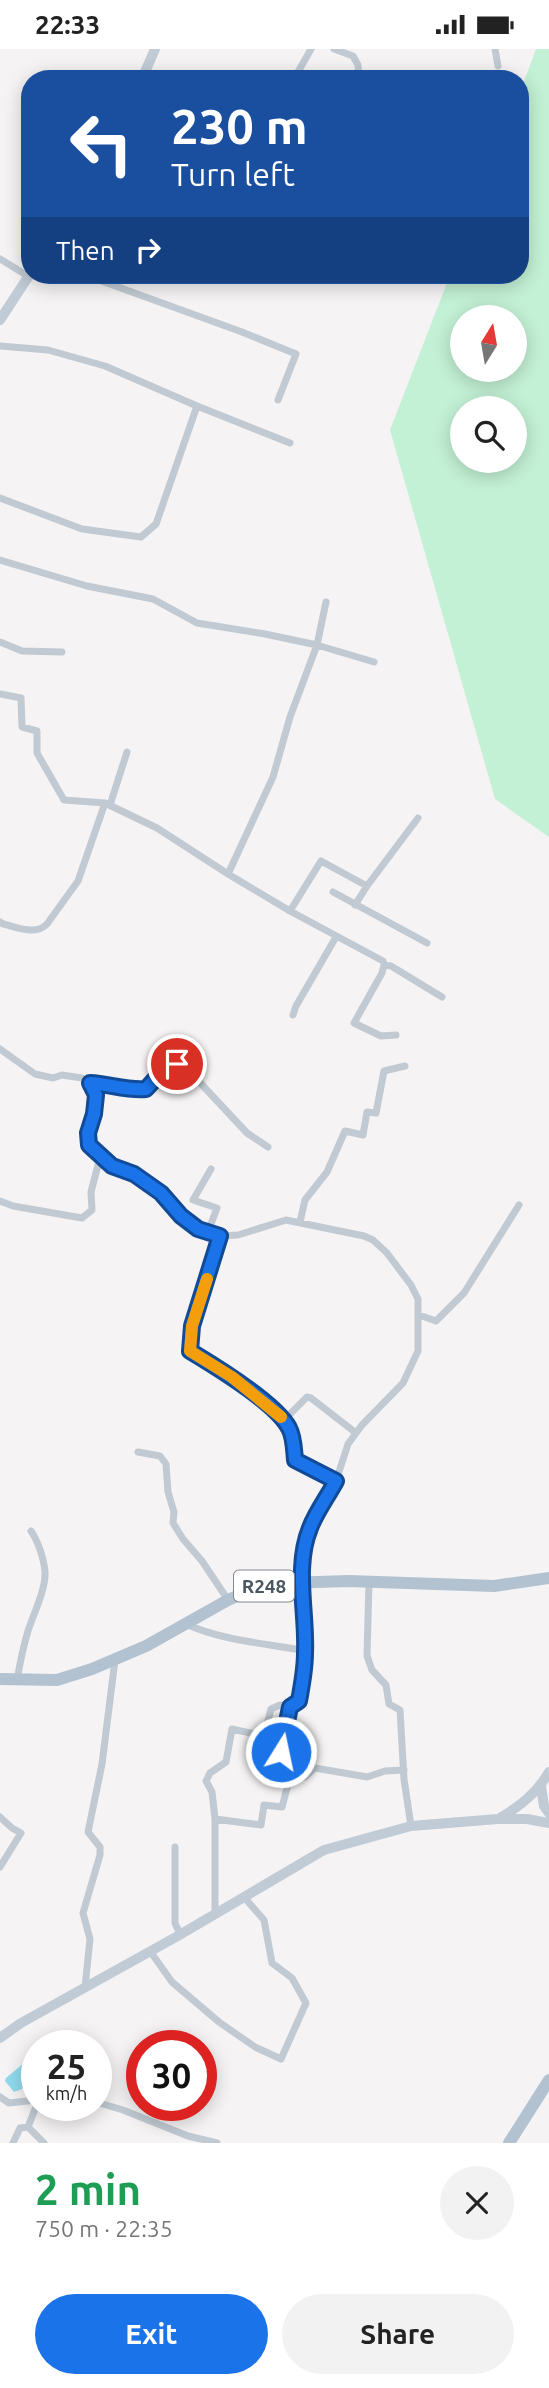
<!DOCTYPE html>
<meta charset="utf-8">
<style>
:root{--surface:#fff;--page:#f2f2f2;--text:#222;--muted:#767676;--accent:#1a73e8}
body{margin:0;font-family:Ubuntu,sans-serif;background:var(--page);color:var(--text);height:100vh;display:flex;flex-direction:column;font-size:26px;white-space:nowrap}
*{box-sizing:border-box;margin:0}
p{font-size:23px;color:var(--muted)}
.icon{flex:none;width:38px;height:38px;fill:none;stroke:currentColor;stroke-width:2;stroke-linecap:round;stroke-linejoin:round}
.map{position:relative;height:2094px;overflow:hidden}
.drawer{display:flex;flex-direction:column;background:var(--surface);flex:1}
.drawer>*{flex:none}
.hud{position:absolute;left:21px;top:21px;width:508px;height:214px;border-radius:28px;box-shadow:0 4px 18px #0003;background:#1a4fa0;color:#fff;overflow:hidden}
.needle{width:46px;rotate:11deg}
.buttons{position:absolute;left:450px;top:256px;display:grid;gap:14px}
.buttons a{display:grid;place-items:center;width:77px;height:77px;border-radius:50%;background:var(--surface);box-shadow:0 4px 18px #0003;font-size:35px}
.speed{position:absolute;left:21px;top:1981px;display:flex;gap:14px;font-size:35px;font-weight:700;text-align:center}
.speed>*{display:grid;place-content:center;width:91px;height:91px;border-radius:50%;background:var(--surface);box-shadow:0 4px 18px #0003;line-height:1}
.speed small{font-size:18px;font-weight:400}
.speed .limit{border:10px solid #d22;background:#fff;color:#111}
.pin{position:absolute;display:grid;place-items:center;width:60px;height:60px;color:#fff;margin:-30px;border:4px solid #fff;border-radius:50%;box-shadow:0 2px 7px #0007}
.me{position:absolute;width:77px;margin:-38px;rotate:10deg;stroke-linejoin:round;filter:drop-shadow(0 0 5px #0008)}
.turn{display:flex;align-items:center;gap:24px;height:147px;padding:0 35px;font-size:32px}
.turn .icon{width:91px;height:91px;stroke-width:2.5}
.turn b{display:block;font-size:49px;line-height:60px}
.then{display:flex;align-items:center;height:66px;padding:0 35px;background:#0003;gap:14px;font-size:26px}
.round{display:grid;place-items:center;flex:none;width:74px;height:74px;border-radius:37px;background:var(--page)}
.head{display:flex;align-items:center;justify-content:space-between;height:119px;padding:0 35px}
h1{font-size:42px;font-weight:700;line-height:52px;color:#1e9e55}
.action{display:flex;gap:14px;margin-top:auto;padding:14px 35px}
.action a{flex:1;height:80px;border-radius:42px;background:var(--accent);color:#fff;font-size:28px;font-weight:700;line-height:80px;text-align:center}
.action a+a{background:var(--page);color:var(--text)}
.status{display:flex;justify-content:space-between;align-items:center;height:49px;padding:0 35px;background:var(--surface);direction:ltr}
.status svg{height:19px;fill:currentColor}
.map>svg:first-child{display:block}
.green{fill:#c3f1d5;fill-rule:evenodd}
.water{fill:#90daee}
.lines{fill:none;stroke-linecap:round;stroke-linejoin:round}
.minor{stroke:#c1cad2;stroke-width:7}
.secondary{stroke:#c1cbd6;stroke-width:10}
.primary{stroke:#b3c2d1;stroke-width:12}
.route-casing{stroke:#114b97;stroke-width:18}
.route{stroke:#1a73e8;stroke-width:12}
.slow{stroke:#f59e0b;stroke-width:12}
.labels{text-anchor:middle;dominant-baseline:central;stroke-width:5;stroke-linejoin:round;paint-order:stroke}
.shield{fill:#fff;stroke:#808990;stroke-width:2}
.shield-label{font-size:19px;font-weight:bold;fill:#4a5661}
</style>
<div class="status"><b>22:33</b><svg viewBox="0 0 49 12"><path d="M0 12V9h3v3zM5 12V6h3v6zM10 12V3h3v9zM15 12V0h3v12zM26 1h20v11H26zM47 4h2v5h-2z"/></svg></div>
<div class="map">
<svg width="549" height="2094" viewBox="0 0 549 2094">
<rect width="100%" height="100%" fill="#f5f3f3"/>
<path class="green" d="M536 0H549V788L495 750 390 381 450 226H520V43ZM462 268H514V320H462ZM462 359H514V411H462Z"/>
<path class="water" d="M24 2014 31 2018 35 2025 22 2040 14 2043 5 2032 6 2029Z"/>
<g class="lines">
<path class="minor" d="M334 0 353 7 358 16 359 30
M495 0 498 17
M144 26 187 27 200 30
M294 30 311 0
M0 210 28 227
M85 226 242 283 296 305 278 351
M0 297 48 301 105 317 197 357 290 394
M0 449 82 480 141 488 156 475 197 357
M0 511 87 537 153 550 197 574 265 585 317 596 374 613
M0 593 22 602 62 603
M0 645 21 649 22 678 37 682V704L64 751 105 754 157 779 228 825 290 862 383 912 384 916 391 917 442 948
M110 756 127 703
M228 825 273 728 290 668 317 596 326 553
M333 843 427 894
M355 856 367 837 418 769
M290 862 321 812 367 837
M0 873 3 875C17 878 36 887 47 875L78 832 105 754
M384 916 382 924 354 974 381 987 396 986
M293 966 296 957 336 888
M0 1000 35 1025 53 1029 62 1026 82 1029 90 1034 96 1046 88 1084 89 1096 112 1117 134 1125 161 1144 182 1167 198 1180 221 1187 238 1186 286 1171 364 1187 373 1191 387 1204 411 1236 418 1250V1302L403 1334 362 1376 348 1395 336 1432 309 1480 304 1505 303 1575 306 1602 299 1652 290 1658 281 1703 290 1728 282 1758 264 1756 261 1776 215 1770V1865
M90 1034C109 1035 128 1042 147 1040L167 1017 177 1015 191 1024 247 1084 268 1098
M0 1152 13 1157 82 1169 92 1161 91 1143 98 1116 111 1117
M300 1173 305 1151 327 1123 345 1082 363 1086 367 1063 376 1064 384 1022 405 1017
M208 1183 217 1159 193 1151 211 1120
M221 1187 192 1277 190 1302 232 1328 284 1371 307 1348 311 1349 356 1384
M419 1266 436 1272 464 1244 519 1156
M284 1371 291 1382 295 1411 336 1432
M138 1403 160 1407 166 1415 168 1443 174 1463 173 1474 183 1490 202 1512 228 1551
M369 1533 367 1607 372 1621 386 1636 389 1655 400 1661 404 1730 411 1777
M186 1575C223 1592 265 1594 306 1602
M17 1631C20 1614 23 1598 28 1582 33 1566 46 1540 45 1523 44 1510 38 1492 31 1482
M290 1728H305L315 1719 367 1728 385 1722 404 1721
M0 1768 12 1779 21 1784 0 1818
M215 1770 212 1743 206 1732 210 1724 226 1713 232 1680 264 1687 271 1660 280 1656 290 1658
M175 1798V1874L180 1885
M150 1902 172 1933 219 1973 255 1998 281 2010 306 1954 292 1929 272 1914 264 1871 244 1848
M85 1938 90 1890 83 1864 100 1806V1798L88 1783 102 1715 115 1611
M0 2048 9 2054 37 2051
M96 2053 123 2061 188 2087 217 2094
M37 2055 28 2078 44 2094
M13 2094 20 2079 28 2078"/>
<path class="secondary" d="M142 30 155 0
M0 271 30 225
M541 1737 544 1757 549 1764
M500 1769C520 1757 537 1744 549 1723
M0 1989 21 1974 176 1888 324 1801 411 1777 498 1770H527L549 1774"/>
<path class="primary" d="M0 1630 57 1631 92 1620 146 1597 228 1551 256 1539 285 1534 349 1532 494 1537 549 1529
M509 2094 549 2031"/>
</g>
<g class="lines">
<defs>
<path id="route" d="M177 1015 167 1017 146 1040C128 1042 109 1035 90 1034L96 1046 94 1065 88 1084 89 1096 112 1117 134 1125 161 1144 181 1167 198 1180 220 1187 192 1277 190 1302C215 1317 276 1354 289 1379 294 1388 294 1401 295 1411L336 1432C328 1447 316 1463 310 1479 294 1518 307 1564 305 1604 305 1620 302 1636 299 1652L290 1658 281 1703"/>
</defs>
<use href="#route" class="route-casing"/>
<use href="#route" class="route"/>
<path class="slow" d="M207 1230 192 1277 190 1302 232 1328 281 1368"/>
</g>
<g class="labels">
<rect class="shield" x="234" y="1521.5" width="60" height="31" rx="5"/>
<g class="shield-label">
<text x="264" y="1537">R248</text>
</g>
</g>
</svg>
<div class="buttons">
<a><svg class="needle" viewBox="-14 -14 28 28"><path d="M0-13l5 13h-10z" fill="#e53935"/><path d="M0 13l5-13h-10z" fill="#767676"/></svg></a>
<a><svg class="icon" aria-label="search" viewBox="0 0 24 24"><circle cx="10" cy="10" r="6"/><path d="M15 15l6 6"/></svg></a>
</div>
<div class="speed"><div>25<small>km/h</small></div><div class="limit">30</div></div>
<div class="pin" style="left:177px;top:1015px;background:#d93025"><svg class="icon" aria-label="arrive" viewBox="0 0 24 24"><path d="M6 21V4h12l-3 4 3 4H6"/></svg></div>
<svg class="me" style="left:281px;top:1703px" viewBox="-20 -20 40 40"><circle r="17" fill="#1a73e8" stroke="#fff" stroke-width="3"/><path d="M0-11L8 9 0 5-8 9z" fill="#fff"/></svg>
<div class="hud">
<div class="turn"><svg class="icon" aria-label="left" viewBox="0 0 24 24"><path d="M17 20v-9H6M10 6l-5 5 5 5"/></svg><div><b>230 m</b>Turn left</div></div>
<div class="then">Then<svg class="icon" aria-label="right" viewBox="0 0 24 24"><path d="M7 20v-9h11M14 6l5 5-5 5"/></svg></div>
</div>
</div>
<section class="drawer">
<div class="head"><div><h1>2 min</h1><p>750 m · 22:35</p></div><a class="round"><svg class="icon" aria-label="close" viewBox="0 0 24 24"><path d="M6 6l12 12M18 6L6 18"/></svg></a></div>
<div class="action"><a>Exit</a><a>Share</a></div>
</section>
